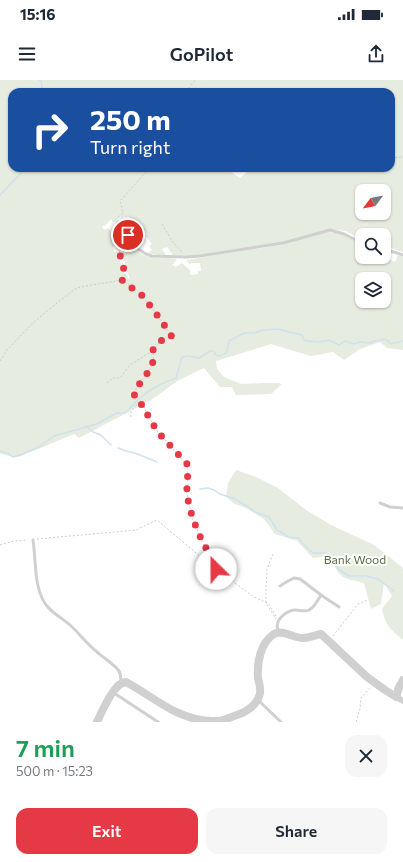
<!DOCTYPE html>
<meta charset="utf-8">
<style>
:root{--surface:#fff;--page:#f6f6f7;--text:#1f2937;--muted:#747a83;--accent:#e63946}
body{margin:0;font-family:Commissioner,sans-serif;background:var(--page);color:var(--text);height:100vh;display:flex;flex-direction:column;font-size:15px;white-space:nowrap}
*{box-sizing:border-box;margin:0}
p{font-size:13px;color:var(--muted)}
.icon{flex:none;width:22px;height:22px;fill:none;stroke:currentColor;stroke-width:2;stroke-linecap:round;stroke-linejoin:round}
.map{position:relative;height:642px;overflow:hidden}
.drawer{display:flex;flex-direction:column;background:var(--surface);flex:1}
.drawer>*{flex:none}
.hud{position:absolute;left:8px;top:8px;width:387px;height:84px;border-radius:12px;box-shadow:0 1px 3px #0004;background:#1a4fa0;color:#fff;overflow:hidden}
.needle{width:26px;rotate:238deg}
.tools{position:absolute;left:355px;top:104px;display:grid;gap:8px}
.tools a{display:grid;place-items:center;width:36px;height:36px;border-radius:8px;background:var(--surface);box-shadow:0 1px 3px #0004;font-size:20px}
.pin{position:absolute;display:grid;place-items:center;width:34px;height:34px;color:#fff;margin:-17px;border:2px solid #fff;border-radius:50%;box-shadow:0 1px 4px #0007}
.me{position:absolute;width:44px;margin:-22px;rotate:337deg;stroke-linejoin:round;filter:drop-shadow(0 0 3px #0008)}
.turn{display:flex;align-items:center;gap:14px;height:84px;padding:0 16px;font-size:18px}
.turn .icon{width:52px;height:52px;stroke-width:2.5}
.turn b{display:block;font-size:28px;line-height:34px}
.round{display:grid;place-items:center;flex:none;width:42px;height:42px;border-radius:12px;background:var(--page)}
.head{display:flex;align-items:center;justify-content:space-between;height:68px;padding:0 16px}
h1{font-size:24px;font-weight:600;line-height:30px;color:#1e9e55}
.primary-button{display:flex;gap:8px;margin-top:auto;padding:8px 16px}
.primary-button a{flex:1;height:46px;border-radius:12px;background:var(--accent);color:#fff;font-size:16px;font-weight:600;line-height:46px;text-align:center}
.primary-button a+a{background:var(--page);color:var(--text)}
.status{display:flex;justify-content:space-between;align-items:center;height:28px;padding:0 20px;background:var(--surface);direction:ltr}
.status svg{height:11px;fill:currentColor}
header{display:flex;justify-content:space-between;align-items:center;height:52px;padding:0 16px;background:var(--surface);font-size:18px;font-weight:600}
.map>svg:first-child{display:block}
.green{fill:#e6ecdf;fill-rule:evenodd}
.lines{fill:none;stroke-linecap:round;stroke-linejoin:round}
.stream{stroke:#cfe2ee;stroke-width:1.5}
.path{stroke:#cdcdcd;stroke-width:1;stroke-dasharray:2 2;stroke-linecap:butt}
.service{stroke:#d0d0d0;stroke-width:3}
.minor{stroke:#d0d0d0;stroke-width:6}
.tertiary{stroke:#d0d0d0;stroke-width:8}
.route{stroke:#e63946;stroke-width:7;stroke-dasharray:0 12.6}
.labels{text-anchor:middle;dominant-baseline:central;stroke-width:4;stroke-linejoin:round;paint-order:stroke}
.park-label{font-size:12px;fill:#56703f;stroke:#fff}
</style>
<div class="status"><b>15:16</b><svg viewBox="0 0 49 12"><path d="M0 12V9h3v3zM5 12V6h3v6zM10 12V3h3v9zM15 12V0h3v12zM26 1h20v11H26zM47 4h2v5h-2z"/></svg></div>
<header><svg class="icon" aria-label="menu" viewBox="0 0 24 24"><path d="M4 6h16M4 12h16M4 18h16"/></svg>GoPilot<svg class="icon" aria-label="share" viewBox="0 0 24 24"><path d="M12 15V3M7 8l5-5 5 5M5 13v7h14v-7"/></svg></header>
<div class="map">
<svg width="403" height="642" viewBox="0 0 403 642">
<rect width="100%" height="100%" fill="#fff"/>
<path class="green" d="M0 0H403V172L390 168 391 163 388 151 383 148 378 155 374 154 375 152 373 150 371 152 367 149 362 155 359 153 357 157 346 151 335 150 276 164 193 176 173 175 167 167 162 169 166 175H157L148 173 152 170 149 166 152 164 146 156 147 154 144 151 142 152 128 136 126 138 124 136 122 138 120 137 113 143 111 139 105 146 104 145 102 147 105 150 108 148 118 159 117 161 118 163 113 167 114 172H118C120 182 122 192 130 200L124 179 122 166 120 163 122 161 124 164 130 161C133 165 136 170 140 173 151 181 165 176 177 179L172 185 176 187 182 183 190 190V194L191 195 198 194V191H201L200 183H191V185L186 180 280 165 327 152 339 153 344 155 362 165V177H384L395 182 398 175 403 177V270L387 268 380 262 360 269 344 280 333 272 311 276 271 264 216 281 217 289 224 297 241 304 262 303H278L282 304 271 314 236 315 232 307H220L204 288 179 300 151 320 79 358 74 354 31 372C25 373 20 378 14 377 11 377 3 374 0 374ZM202 7V12H391V88H248L250 89 240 98 225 88H12V12H198ZM362 111H384V133H362ZM362 199H384V221H362Z
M236 390 256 397 278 408 306 430 331 445 374 465 402 487 403 490V560C390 549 386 546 382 529L392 516 384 503 381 524 371 529 364 503C341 497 340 500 330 476L313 478 297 461 275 454 264 439 244 427 235 424 226 417 228 403Z"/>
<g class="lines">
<path class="stream" d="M39 0 41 1 43 12
M0 115 26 88
M86 346 93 352 101 355 111 365
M118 368 126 371 135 373 157 382
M0 371 7 373 13 377 24 374 26 372 37 368 54 356 75 350H77L82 348 97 344 117 333H125C130 329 134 323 139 319 149 310 164 302 176 298L182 277 188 276 199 278 210 271H214C216 279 223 276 227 272L229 261 244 253H254L263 250 279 249 285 251 302 255 304 260 306 261 320 262 329 260 339 265 345 261 354 264 360 262 371 263 374 261H378L384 259 387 260 391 264 403 261
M200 409 208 408 214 410 220 414 235 419 256 432 269 437 277 450 289 457 299 458 303 464 313 473H325L334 477 338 489 349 496H366L378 499 394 511"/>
<path class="path" d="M187 12 188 9 195 0
M391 78 403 77
M118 137 123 133 120 121 146 92 152 88
M162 144 172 161 182 172
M122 199C124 197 125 196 125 193 125 190 123 186 122 183 119 175 117 163 124 158
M0 281 7 270 32 244 47 231 75 209 80 207 122 200C127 203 131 208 137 210L159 237 172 257C163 257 158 263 153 271 157 292 138 297 133 317L139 323 144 326 146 332 157 351 187 385 188 405 186 411 193 440 199 453 202 462 212 477 216 489 254 517 269 524 276 536
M107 303 113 298H120L130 285 152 271
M131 337V331L138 324
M37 459 136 450 157 440 215 489
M0 465 14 461 28 460
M273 474 267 489 266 510V523L276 539
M333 556 358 524 368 520
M356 642 360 629 361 618 370 608"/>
<path class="service" d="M118 142 138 169 146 174 152 176 186 177 200 176 283 163 330 150 344 154 362 163
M384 169 403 175
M380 423 390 427 403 428
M33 460C36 479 34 503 43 520 48 531 61 537 70 545 79 553 86 563 96 571 103 578 113 583 119 591 121 595 121 599 121 603
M280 506 288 501 294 498 300 499 321 515 339 527
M279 552C279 550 277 548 277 546 278 537 288 530 296 530 300 530 305 532 309 530 314 528 318 520 321 515
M114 613 158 642
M258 620 281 642"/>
<path class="minor" d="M396 617 403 621"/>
<path class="tertiary" d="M97 642C102 631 109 615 117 607 119 604 122 603 126 602 154 617 177 640 211 641 213 641 217 641 220 641 225 640 231 637 237 635 247 632 258 624 260 613 261 608 259 603 258 598 257 583 260 563 274 554 283 549 293 558 303 558 309 558 315 555 321 554L367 597 385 610 396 617 399 607 403 600"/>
</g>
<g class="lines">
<path class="route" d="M128 155 120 161C119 167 120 174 121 181 123 189 127 191 122 200L126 202 133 209 137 210 147 221 154 232 159 237 172 257C163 257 158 263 153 270 157 292 138 297 134 317L139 323 144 326 146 332 157 351 187 384 188 405 186 412 193 440 199 453 202 462 212 477 216 489"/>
</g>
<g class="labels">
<g class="park-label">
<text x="355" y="479">Bank Wood</text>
</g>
</g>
</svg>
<div class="tools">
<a><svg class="needle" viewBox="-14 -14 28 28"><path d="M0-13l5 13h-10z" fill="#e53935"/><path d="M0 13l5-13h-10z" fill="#747a83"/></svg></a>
<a><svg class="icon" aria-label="search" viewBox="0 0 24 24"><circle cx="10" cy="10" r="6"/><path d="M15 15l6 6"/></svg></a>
<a><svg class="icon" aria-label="layers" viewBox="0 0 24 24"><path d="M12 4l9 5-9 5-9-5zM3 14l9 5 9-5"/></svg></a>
</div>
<div class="pin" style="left:128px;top:155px;background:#d93025"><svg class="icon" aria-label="arrive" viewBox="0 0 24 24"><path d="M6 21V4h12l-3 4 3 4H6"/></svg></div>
<svg class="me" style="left:216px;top:489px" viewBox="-20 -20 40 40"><circle r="19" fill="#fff"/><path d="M0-13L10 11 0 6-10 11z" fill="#e63946"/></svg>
<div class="hud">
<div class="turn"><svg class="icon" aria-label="right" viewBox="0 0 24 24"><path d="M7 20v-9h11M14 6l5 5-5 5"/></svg><div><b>250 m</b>Turn right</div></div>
</div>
</div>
<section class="drawer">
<div class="head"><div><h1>7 min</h1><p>500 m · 15:23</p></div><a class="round"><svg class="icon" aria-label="close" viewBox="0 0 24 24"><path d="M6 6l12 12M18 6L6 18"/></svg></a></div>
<div class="primary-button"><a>Exit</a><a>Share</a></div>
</section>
